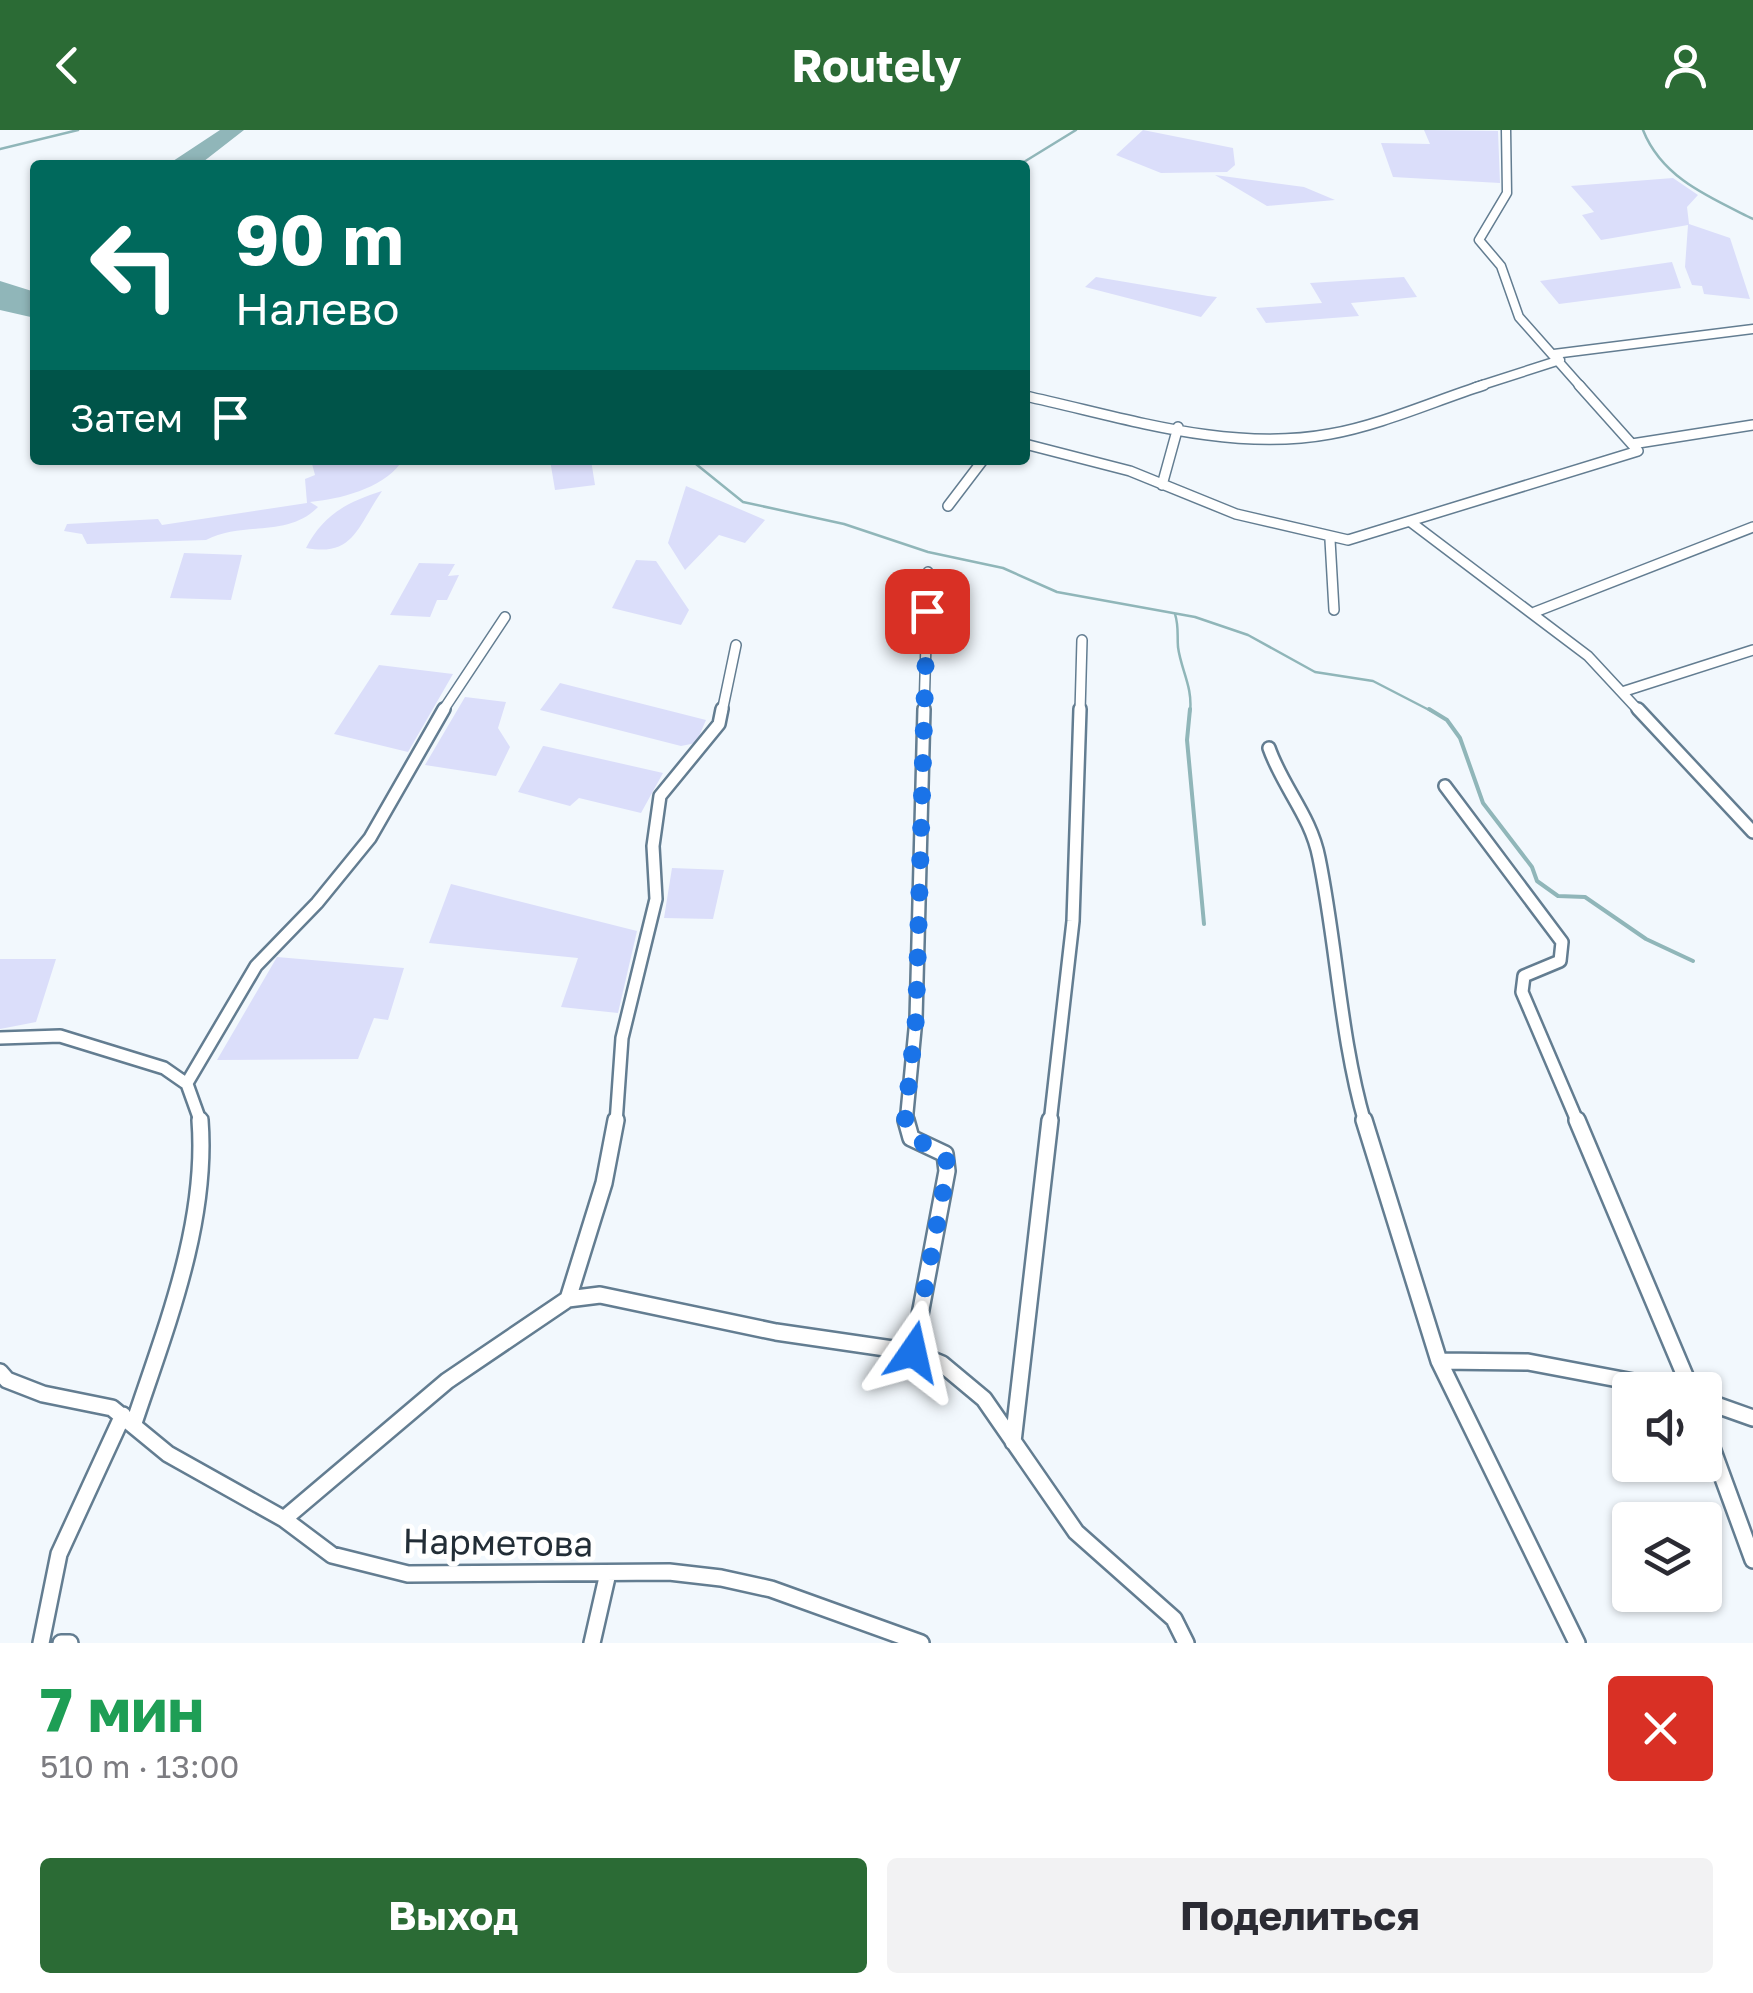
<!DOCTYPE html>
<html lang="ru">
<meta charset="utf-8">
<style>
:root{--surface:#fff;--page:#f2f2f3;--text:#2b2b33;--muted:#7c7c81;--accent:#2b6b35}
body{margin:0;font-family:"Golos Text",sans-serif;background:var(--page);color:var(--text);height:100vh;display:flex;flex-direction:column;font-size:38px;white-space:nowrap}
*{box-sizing:border-box;margin:0}
p{font-size:32px;color:var(--muted)}
.icon{flex:none;width:55px;height:55px;fill:none;stroke:currentColor;stroke-width:2;stroke-linecap:round;stroke-linejoin:round}
.map{position:relative;height:1513px;overflow:hidden}
.details{display:flex;flex-direction:column;background:var(--surface);flex:1}
.details>*{flex:none}
.guide{position:absolute;left:30px;top:30px;width:1000px;height:305px;border-radius:10px;box-shadow:0 2px 8px #0004;background:#00695c;color:#fff;overflow:hidden}
.controls{position:absolute;left:1612px;top:1242px;display:grid;gap:20px}
.controls a{display:grid;place-items:center;width:110px;height:110px;border-radius:10px;background:var(--surface);box-shadow:0 2px 8px #0004;font-size:50px}
.pin{position:absolute;display:grid;place-items:center;width:85px;height:85px;color:#fff;margin:-42px;border-radius:20px;box-shadow:0 5px 15px #0006}
.me{position:absolute;width:110px;margin:-55px;rotate:11deg;stroke-linejoin:round;filter:drop-shadow(0 0 8px #0008)}
.turn{display:flex;align-items:center;gap:35px;height:210px;padding:0 40px;font-size:45px}
.turn .icon{width:130px;height:130px;stroke-width:2.5}
.turn b{display:block;font-size:70px;line-height:85px}
.then{display:flex;align-items:center;height:95px;padding:0 40px;background:#0003;gap:20px;font-size:38px}
.round{display:grid;place-items:center;flex:none;width:105px;height:105px;border-radius:10px;background:var(--page)}
.head{display:flex;align-items:center;justify-content:space-between;height:170px;padding:0 40px}
h1{font-size:60px;font-weight:700;line-height:75px;color:#1e9e55}
.cta{display:flex;gap:20px;margin-top:auto;padding:20px 40px}
.cta a{flex:1;height:115px;border-radius:10px;background:var(--accent);color:#fff;font-size:40px;font-weight:700;line-height:115px;text-align:center}
.cta a+a{background:var(--page);color:var(--text)}
header{display:flex;justify-content:space-between;align-items:center;height:130px;padding:0 40px;background:var(--accent);color:#fff;font-size:45px;font-weight:700}
.map>svg:first-child{display:block}
.green{fill:#dbdefa}
.water{fill:#90b6b9}
.lines{fill:none;stroke-linecap:round;stroke-linejoin:round}
.stream-far1{stroke:#90b6b9;stroke-width:2.5}
.stream{stroke:#90b6b9;stroke-width:4}
.minor-far3-casing{stroke:#637d91;stroke-width:11}
.minor-far2-casing{stroke:#637d91;stroke-width:12}
.minor-far1-casing{stroke:#637d91;stroke-width:16}
.minor-casing{stroke:#637d91;stroke-width:20}
.minor-far3{stroke:#fff;stroke-width:8}
.minor-far2{stroke:#fff;stroke-width:9}
.minor-far1{stroke:#fff;stroke-width:11}
.minor{stroke:#fff;stroke-width:15}
.route{stroke:#1a73e8;stroke-width:18;stroke-dasharray:0 32.4}
.labels{text-anchor:middle;dominant-baseline:central;stroke-width:10;stroke-linejoin:round;paint-order:stroke}
.near-street-label{font-size:35px;fill:#222d36;stroke:#fff}
</style>
<header><svg class="icon" aria-label="back" viewBox="0 0 24 24"><path d="M15 5l-7 7 7 7"/></svg>Routely<svg class="icon" aria-label="person" viewBox="0 0 24 24"><circle cx="12" cy="8" r="4"/><path d="M4 21q1-7 8-7t8 7"/></svg></header>
<div class="map">
<svg width="1753" height="1513" viewBox="0 0 1753 1513">
<rect width="100%" height="100%" fill="#f2f8fd"/>
<path class="green" d="M1143 0 1233 18 1235 35 1227 42 1161 43 1116 25Z
M1424 0 1498 1 1500 53 1393 47 1381 13 1430 14Z
M1215 45 1304 57 1335 70 1267 76Z
M1673 48 1698 65 1687 77 1689 94 1730 108 1750 169 1704 164 1702 156 1692 155 1685 137 1688 95 1601 110 1582 85 1594 82 1571 56Z
M1672 132 1681 158 1559 174 1540 151Z
M1096 147 1208 166 1217 167 1201 187 1085 157Z
M1404 147 1417 167 1351 173 1359 186 1266 193 1256 178 1322 173 1310 153Z
M311 330 400 334C381 359 340 369 310 372L318 377C288 408 242 391 206 410L87 414 82 404 64 401 67 394 158 389 162 395 307 373 305 349 315 345Z
M550 330H591L595 355 555 360Z
M686 356 765 390 745 413 719 405 685 440 668 413Z
M382 361C357 397 354 427 306 418 323 385 347 372 382 361Z
M184 423 242 425 231 470 170 468Z
M636 430 656 431 689 480 681 495 612 478Z
M419 433 455 434 448 446 459 445 447 470H437L430 487 390 485Z
M379 535 453 544 408 622 334 604Z
M560 553 706 590 696 613 681 616 540 580Z
M465 567 506 572 498 598 510 617 496 646 425 635Z
M543 616H544L663 643 641 683 579 668 570 676 518 662Z
M672 738 724 740 713 789 664 788Z
M451 754 637 801 618 883 561 877 578 828 429 813Z
M277 827 404 838 388 890 374 888 358 929 217 930Z
M0 829H56L36 892 0 899Z"/>
<path class="water" d="M220 0H244L199 35H167Z
M0 151 35 162V188L0 180Z"/>
<g class="lines">
<path class="stream-far1" d="M1643 0C1662 48 1709 67 1753 89
M0 19 78 0
M1019 35 1076 0
M691 330 743 372 844 394 928 422 1003 438 1057 462 1195 487 1248 505 1315 542 1373 551 1433 582
M1175 484C1179 497 1177 504 1178 517 1181 540 1193 557 1190 582"/>
<path class="stream" d="M1190 579 1187 610 1204 794
M1429 579 1447 590 1460 608 1483 673 1532 737 1537 751 1558 766 1585 767 1646 809 1693 831"/>
<defs>
<path id="minor-far3" d="M1506 0 1507 63 1479 110 1501 136 1519 187 1581 257
M1554 224 1753 199
M1476 257 1560 230"/>
<path id="minor-far2" d="M1025 266C1123 287 1228 323 1330 304 1381 295 1434 271 1484 255
M1025 314 1130 341 1236 384 1348 410 1638 321 1579 255
M1632 314 1753 295
M1162 355 1178 297
M948 376 983 330
M1412 393 1588 526 1640 582
M1330 410 1334 480
M1535 482 1753 397
M1625 561 1753 520
M442 582 505 487
M722 582 736 515
M924 582 928 442
M1080 582 1082 510"/>
<path id="minor-far1" d="M1638 579 1753 702
M1269 618C1283 658 1311 686 1319 728 1337 816 1340 907 1365 993
M1445 656 1562 812 1560 831 1524 846 1522 862 1578 993
M0 908 60 906 164 938 187 954 201 993
M187 953 256 836 317 773 370 708 444 579
M616 993 622 908 656 769 653 716 660 666 719 594 722 579
M906 993 916 889 924 579
M1050 993 1073 791 1080 579"/>
<path id="minor" d="M906 990 911 1008 945 1024 947 1041 913 1222
M1364 990 1439 1231 1577 1513
M1577 990 1691 1260
M568 1169 600 1165 776 1202 913 1222 942 1234 984 1269 1076 1402 1174 1489 1186 1513
M1439 1231 1528 1232 1676 1260
M0 1242 7 1250 43 1264 112 1278 168 1324 284 1389 332 1425 408 1444 669 1442 721 1448 771 1459 921 1513
M1705 1271 1753 1288
M134 1293C166 1197 208 1093 200 990
M1705 1299 1753 1430
M1013 1312 1050 990
M284 1389 447 1251 568 1169 604 1053 616 990
M41 1513 59 1424 123 1285
M61 1513H70
M592 1513 608 1443"/>
</defs>
<use href="#minor-far3" class="minor-far3-casing"/>
<use href="#minor-far2" class="minor-far2-casing"/>
<use href="#minor-far1" class="minor-far1-casing"/>
<use href="#minor" class="minor-casing"/>
<use href="#minor-far3" class="minor-far3"/>
<use href="#minor-far2" class="minor-far2"/>
<use href="#minor-far1" class="minor-far1"/>
<use href="#minor" class="minor"/>
</g>
<g class="lines">
<path class="route" d="M913 1222 947 1041 946 1024 912 1008 905 988 916 889 927 481"/>
</g>
<g class="labels">
<g class="near-street-label">
<text transform="translate(498 1412) rotate(1)">Нарметова</text>
</g>
</g>
</svg>
<div class="controls">
<a><svg class="icon" aria-label="sound" viewBox="0 0 24 24"><path d="M4 9h4l5-4v14l-5-4H4zM17 9q2 3 0 6"/></svg></a>
<a><svg class="icon" aria-label="layers" viewBox="0 0 24 24"><path d="M12 4l9 5-9 5-9-5zM3 14l9 5 9-5"/></svg></a>
</div>
<div class="pin" style="left:927px;top:481px;background:#d93025"><svg class="icon" aria-label="arrive" viewBox="0 0 24 24"><path d="M6 21V4h12l-3 4 3 4H6"/></svg></div>
<svg class="me" style="left:913px;top:1222px" viewBox="-20 -20 40 40"><path d="M0-17L14 15 0 8-14 15z" fill="#1a73e8" stroke="#fff" stroke-width="4"/></svg>
<div class="guide">
<div class="turn"><svg class="icon" aria-label="left" viewBox="0 0 24 24"><path d="M17 20v-9H6M10 6l-5 5 5 5"/></svg><div><b>90 m</b>Налево</div></div>
<div class="then">Затем<svg class="icon" aria-label="arrive" viewBox="0 0 24 24"><path d="M6 21V4h12l-3 4 3 4H6"/></svg></div>
</div>
</div>
<section class="details">
<div class="head"><div><h1>7 мин</h1><p>510 m · 13:00</p></div><a class="round" style="background:#d93025;color:#fff"><svg class="icon" aria-label="close" viewBox="0 0 24 24"><path d="M6 6l12 12M18 6L6 18"/></svg></a></div>
<div class="cta"><a>Выход</a><a>Поделиться</a></div>
</section>
